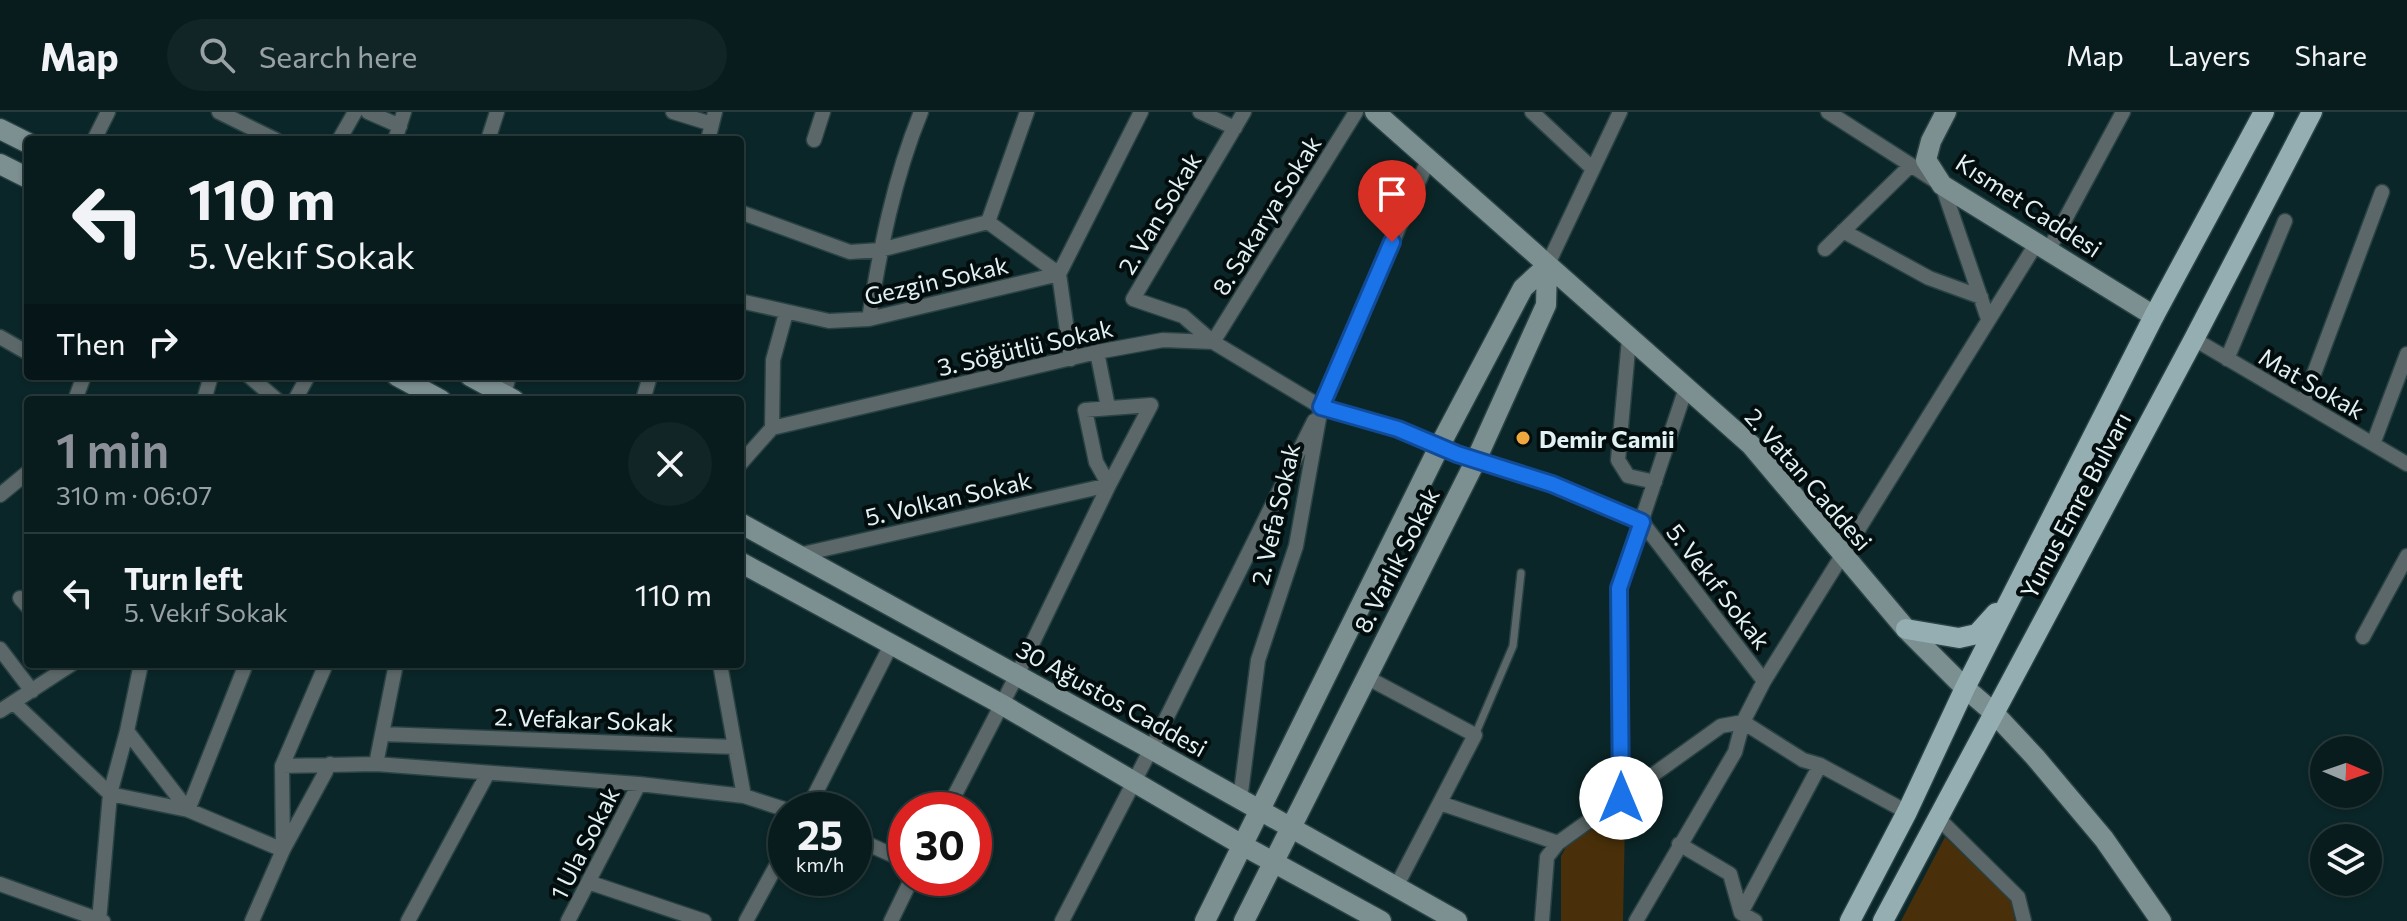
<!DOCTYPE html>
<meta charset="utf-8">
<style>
:root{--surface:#081c1e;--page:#112527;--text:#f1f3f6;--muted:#98a1a4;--line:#293a3c;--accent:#8c9099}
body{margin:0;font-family:Commissioner,sans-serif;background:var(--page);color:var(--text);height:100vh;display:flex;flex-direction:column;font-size:30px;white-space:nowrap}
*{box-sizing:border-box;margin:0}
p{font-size:26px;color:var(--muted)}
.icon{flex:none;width:44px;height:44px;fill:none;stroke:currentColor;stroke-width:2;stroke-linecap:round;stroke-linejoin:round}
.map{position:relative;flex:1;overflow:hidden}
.drawer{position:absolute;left:24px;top:284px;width:720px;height:272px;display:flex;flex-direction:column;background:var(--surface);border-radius:8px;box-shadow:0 2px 6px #0004,0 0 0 2px var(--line)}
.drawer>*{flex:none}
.banner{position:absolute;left:24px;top:24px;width:720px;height:244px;border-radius:8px;box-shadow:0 2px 6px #0004,0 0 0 2px var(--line);background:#081c1e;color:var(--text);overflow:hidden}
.needle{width:52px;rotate:92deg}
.buttons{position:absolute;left:2310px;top:624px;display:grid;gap:16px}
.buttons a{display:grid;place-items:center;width:72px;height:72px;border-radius:50%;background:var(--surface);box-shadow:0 2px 6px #0004,0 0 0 2px var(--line);font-size:40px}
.speed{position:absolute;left:768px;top:680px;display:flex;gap:16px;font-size:40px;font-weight:700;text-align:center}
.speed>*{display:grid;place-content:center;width:104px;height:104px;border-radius:50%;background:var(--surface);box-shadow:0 2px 6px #0004,0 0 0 2px var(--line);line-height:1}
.speed small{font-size:20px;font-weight:400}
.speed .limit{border:12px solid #d22;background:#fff;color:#111}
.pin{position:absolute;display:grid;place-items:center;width:68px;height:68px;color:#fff;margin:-82px -34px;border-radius:50% 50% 50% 0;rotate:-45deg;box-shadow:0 0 8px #0007}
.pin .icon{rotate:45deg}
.me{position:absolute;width:88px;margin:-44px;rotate:0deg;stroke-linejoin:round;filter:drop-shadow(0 0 6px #0008)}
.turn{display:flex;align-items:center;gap:28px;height:168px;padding:0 32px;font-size:36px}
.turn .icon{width:104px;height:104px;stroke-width:2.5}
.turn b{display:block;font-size:56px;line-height:68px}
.then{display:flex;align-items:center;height:76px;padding:0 32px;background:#0003;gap:16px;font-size:30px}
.round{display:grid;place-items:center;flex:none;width:84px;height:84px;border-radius:42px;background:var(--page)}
.overview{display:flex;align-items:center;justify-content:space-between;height:136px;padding:0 32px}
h1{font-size:48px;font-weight:600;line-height:60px;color:var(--accent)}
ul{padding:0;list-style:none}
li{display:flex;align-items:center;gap:24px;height:120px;padding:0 32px;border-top:2px solid var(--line)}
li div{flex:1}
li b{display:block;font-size:30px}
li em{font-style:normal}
header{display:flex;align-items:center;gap:48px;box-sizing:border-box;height:112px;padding:0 40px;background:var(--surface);border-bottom:2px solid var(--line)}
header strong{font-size:38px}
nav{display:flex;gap:44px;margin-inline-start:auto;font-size:28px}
.search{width:560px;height:72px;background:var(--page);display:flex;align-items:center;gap:20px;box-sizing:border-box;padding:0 28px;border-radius:44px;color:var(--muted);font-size:30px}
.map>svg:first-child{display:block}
.green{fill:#49300a}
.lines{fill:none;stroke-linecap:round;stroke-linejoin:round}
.lane-casing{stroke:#294244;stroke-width:10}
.street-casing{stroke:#294244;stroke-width:17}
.secondary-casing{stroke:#294244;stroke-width:23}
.primary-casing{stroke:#294244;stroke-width:23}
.lane{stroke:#5b6768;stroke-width:7}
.street{stroke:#5b6768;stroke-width:14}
.secondary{stroke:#7c8f91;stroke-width:20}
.primary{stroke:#95aeb1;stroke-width:20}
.route-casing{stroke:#114b97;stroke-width:20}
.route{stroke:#1a73e8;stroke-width:14}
.poi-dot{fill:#efa73e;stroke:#040d0e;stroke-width:3}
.labels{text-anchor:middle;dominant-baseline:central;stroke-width:8;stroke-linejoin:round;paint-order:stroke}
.street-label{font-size:24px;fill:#e2f1f3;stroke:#040d0e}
.poi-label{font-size:24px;font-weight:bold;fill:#e2f1f3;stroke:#040d0e;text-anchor:start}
</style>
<header>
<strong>Map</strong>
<div class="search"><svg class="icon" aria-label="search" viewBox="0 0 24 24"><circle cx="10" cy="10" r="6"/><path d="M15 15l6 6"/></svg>Search here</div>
<nav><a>Map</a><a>Layers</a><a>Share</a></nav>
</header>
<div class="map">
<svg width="2407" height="809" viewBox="0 0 2407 809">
<rect width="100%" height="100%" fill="#0b2628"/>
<path class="green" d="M1603 707 1625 708 1623 809H1561V744L1569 730Z
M1945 725 2011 789 2015 809H1901Z"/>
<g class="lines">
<defs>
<path id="lane" d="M1475 623 1513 534 1521 461"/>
<path id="street" d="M219 0 276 28
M368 0 400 14
M673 0 712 12
M1200 0 1235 16
M1244 0 1133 187 1183 204 1213 230 1356 0
M1532 0 1593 57
M1828 0 1942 73 1988 207
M94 28 108 0
M339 28 355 0
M395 28 404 0
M488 28 497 0
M708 28 715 0
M814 28 823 0
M740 100 850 140 880 138 988 110 1059 162 1141 0
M988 110 1027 0
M1843 119 1929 166 1981 185
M1825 137 1911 53
M2048 139 2123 0
M1547 154 1620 0
M740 189 829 209 869 207 1059 162 1071 247
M869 207C880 137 894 66 921 0
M0 225 28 241
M1629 227 1618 348 1628 364 1655 370
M2194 227 2407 352
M1097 240 1108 295
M2227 247 2285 109
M249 264 277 288
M504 282 509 264
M75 288 84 264
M204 288 211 264
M295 288 308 264
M643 288 650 264
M2303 291 2382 80
M772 316 773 248 786 201
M2373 332 2407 242
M740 352 772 316 1097 240 1163 228 1213 230 1321 295 1398 317 1476 348 1552 372 1642 410 1764 569
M0 383 28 360
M798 443 1109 373 1096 350 1085 298 1151 293
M20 486 28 495
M2363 525 2407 444
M0 537 32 579
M720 552 735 635
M1366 565 1475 623 1396 775
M14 591 110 682 188 698 283 738 282 654 326 552
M0 599 72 552
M127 619 188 698
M382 622 735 635 744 684
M376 652 396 552
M282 654 376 652 639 672 744 684 787 698
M1621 686 1619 476 1686 276
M1240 688 1258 548 1296 434 1321 295 1428 48
M1440 691 1558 731
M188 698 246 552
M807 698 891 533
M947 698 1017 563 1109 373 1151 293
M1939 707 2018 785 2024 809
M854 726 906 749
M1679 732 1730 762 1741 801 1755 809
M588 770 704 809
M0 772 103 809
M1741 801 1820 653
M99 809 110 682 127 619 141 552
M252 809 283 738 330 652
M408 809 488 661
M568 809 639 672
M746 809 786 736
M891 809 912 766
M1062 809 1151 637 1314 309
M1542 809 1547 745 1558 731 1721 614 1743 610 1764 569 2036 132
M1636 809 1735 640 1743 610 1803 648 1820 653 1907 700"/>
<path id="secondary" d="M1375 0 1751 333 1906 517 1965 576 1993 600 2035 645 2104 727 2161 809
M1946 0 1931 29 1926 48 1942 73 2154 204
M0 17 28 31
M0 52 28 66
M397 264 441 288
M470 264 514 288
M740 411 1151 637 1457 809
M740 450 1001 592 1242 733 1381 809
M1205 809 1439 335 1523 176 1547 154
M1244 809 1476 348 1546 193 1547 154"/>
<path id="primary" d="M1906 517 1959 526 1977 522 1996 501
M1850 809 1907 700 1965 576 2154 204 2264 0
M1883 809 2194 227 2312 0"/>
</defs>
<use href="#lane" class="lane-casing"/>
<use href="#street" class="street-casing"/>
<use href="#secondary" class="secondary-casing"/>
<use href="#primary" class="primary-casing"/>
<use href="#lane" class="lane"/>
<use href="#street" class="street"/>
<use href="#secondary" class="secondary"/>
<use href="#primary" class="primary"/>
</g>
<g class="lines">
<defs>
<path id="route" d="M1392 130 1321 295 1398 317 1457 342 1552 372 1642 410 1619 476 1621 686"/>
</defs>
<use href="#route" class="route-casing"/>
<use href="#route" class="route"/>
</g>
<circle class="poi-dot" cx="1523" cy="326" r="8"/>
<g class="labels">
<g class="street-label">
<text transform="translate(2029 93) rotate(33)">Kısmet Caddesi</text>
<text transform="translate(1159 101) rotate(-59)">2. Van Sokak</text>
<text transform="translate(1266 103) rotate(-58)">8. Sakarya Sokak</text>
<text transform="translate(936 168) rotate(-13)">Gezgin Sokak</text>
<text transform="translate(1025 235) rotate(-13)">3. Söğütlü Sokak</text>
<text transform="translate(2312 271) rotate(30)">Mat Sokak</text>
<text transform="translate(1809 367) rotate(49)">2. Vatan Caddesi</text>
<text transform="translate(948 386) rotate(-13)">5. Volkan Sokak</text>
<text transform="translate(2075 393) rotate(-62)">Yunus Emre Bulvarı</text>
<text transform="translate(1275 402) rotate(-77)">2. Vefa Sokak</text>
<text transform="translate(1396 448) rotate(-63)">8. Varlık Sokak</text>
<text transform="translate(1719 474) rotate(52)">5. Vekıf Sokak</text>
<text transform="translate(1112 586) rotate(29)">30 Ağustos Caddesi</text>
<text transform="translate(584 607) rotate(2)">2. Vefakar Sokak</text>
<text transform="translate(584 731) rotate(-63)">1 Ula Sokak</text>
</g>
<g class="poi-label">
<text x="1539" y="326">Demir Camii</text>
</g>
</g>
</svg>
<div class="buttons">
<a><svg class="needle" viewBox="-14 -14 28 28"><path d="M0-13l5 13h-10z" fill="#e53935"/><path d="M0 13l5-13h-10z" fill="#98a1a4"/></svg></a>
<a><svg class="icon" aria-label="layers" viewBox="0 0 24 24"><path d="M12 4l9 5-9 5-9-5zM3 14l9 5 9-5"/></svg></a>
</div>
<div class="speed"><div>25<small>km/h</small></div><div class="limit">30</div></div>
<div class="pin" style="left:1392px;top:130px;background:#d93025"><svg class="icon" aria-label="arrive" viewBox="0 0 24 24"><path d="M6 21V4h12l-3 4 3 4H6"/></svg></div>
<svg class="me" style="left:1621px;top:686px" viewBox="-20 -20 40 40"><circle r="19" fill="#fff"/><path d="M0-13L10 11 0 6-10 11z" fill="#1a73e8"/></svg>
<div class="banner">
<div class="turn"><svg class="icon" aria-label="left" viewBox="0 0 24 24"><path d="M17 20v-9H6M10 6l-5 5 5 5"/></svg><div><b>110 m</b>5. Vekıf Sokak</div></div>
<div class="then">Then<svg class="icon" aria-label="right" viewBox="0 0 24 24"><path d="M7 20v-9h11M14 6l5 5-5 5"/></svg></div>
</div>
<section class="drawer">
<div class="overview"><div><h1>1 min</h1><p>310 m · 06:07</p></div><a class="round"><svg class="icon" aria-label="close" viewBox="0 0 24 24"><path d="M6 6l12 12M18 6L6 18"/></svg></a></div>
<ul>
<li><svg class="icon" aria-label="left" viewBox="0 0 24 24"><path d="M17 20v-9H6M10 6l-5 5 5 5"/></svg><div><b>Turn left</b><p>5. Vekıf Sokak</p></div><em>110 m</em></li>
</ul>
</section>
</div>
